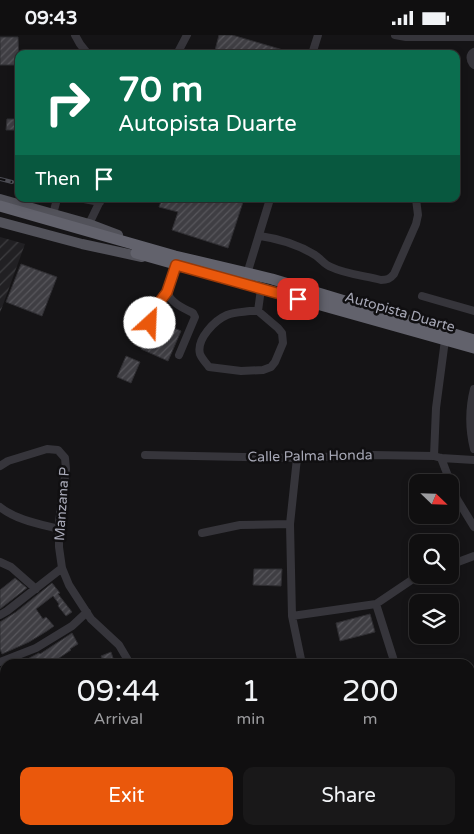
<!DOCTYPE html>
<style>
:root{--surface:#100f10;--page:#191819;--text:#f1f3f6;--muted:#9c9c9f;--line:#302f30;--accent:#ea580c}
body{margin:0;font-family:"Varela Round",sans-serif;background:var(--page);color:var(--text);height:100vh;display:flex;flex-direction:column;font-size:19px;white-space:nowrap}
*{box-sizing:border-box;margin:0}
p{font-size:16px;color:var(--muted)}
.icon{flex:none;width:28px;height:28px;fill:none;stroke:currentColor;stroke-width:2;stroke-linecap:round;stroke-linejoin:round}
.map{position:relative;flex:1;overflow:hidden}
.sheet{position:absolute;left:0px;top:624px;width:475px;height:176px;display:flex;flex-direction:column;background:var(--surface);border-radius:15px 15px 0 0;box-shadow:0 2px 8px #0003,0 0 0 1px var(--line)}
.sheet>*{flex:none}
.hud{position:absolute;left:15px;top:15px;width:445px;height:152px;border-radius:10px;box-shadow:0 2px 8px #0003,0 0 0 1px var(--line);background:#0b6e4f;color:#fff;overflow:hidden}
.needle{width:32px;rotate:113deg}
.controls{position:absolute;left:409px;top:439px;display:grid;gap:10px}
.controls a{display:grid;place-items:center;width:50px;height:50px;border-radius:10px;background:var(--surface);box-shadow:0 2px 8px #0003,0 0 0 1px var(--line);font-size:25px}
.pin{position:absolute;display:grid;place-items:center;width:42px;height:42px;color:#fff;margin:-21px;border-radius:10px;box-shadow:0 2px 8px #0006}
.me{position:absolute;width:55px;margin:-28px;rotate:25deg;stroke-linejoin:round;filter:drop-shadow(0 0 4px #0008)}
.turn{display:flex;align-items:center;gap:18px;height:105px;padding:0 20px;font-size:22px}
.turn .icon{width:65px;height:65px;stroke-width:2.5}
.turn b{display:block;font-size:35px;line-height:42px}
.then{display:flex;align-items:center;height:48px;padding:0 20px;background:#0003;gap:10px;font-size:19px}
.eta{display:flex;justify-content:space-evenly;align-items:center;height:85px;text-align:center}
.eta b{font-size:30px;font-weight:600;line-height:35px}
.action{display:flex;gap:10px;margin-top:auto;padding:10px 20px}
.action a{flex:1;height:58px;border-radius:10px;background:var(--accent);color:#fff;font-size:20px;font-weight:600;line-height:58px;text-align:center}
.action a+a{background:var(--page);color:var(--text)}
.status{display:flex;justify-content:space-between;align-items:center;height:35px;padding:0 25px;background:var(--surface);direction:ltr}
.status svg{height:14px;fill:currentColor}
.map>svg:first-child{display:block}
.industrial{fill:url(#industrial-furrows)}
.building{fill:url(#building-hatch);stroke:#2f2e32}
.lines{fill:none;stroke-linecap:round;stroke-linejoin:round}
.minor{stroke:#36353b;stroke-width:8}
.major{stroke:#52525a;stroke-width:10}
.highway{stroke:#62626c;stroke-width:11}
.rail-casing{stroke:#4d4d54;stroke-width:4}
.rail{stroke:#100f11;stroke-width:2;stroke-dasharray:5.5;stroke-linecap:butt}
.route-casing{stroke:#983908;stroke-width:12}
.route{stroke:#ea580c;stroke-width:9}
.labels{text-anchor:middle;dominant-baseline:central;stroke-width:5;stroke-linejoin:round;paint-order:stroke}
.street-label{font-size:14px;fill:#a7a8b6;stroke:#100f11}
</style>
<div class="status"><b>09:43</b><svg viewBox="0 0 49 12"><path d="M0 12V9h3v3zM5 12V6h3v6zM10 12V3h3v9zM15 12V0h3v12zM26 1h20v11H26zM47 4h2v5h-2z"/></svg></div>
<div class="map">
<svg width="474" height="799" viewBox="0 0 474 799">
<defs>
<pattern id="industrial-furrows" width="10" height="10" patternUnits="userSpaceOnUse" patternTransform="scale(1.25)"><rect width="10" height="10" fill="#212023"/><path d="M-1 1l2-2M0 10L10 0M9 11l2-2" fill="none" stroke="#3e3e41"/></pattern>
<pattern id="building-hatch" width="6" height="6" patternUnits="userSpaceOnUse" patternTransform="scale(1.25)"><rect width="6" height="6" fill="#3f3e43"/><path d="M-1 1l2-2M0 6l6-6M5 7l2-2" fill="none" stroke="#58575c"/></pattern>
</defs>
<rect width="100%" height="100%" fill="#151416"/>
<path class="industrial" d="M0 202 25 209 0 278Z"/>
<path class="building" d="M219 0H232L290 17V19H214Z
M0 2H18L19 30H0Z
M7 84H18L17 95H6Z
M162 164H244L228 213 172 195 178 177 159 172Z
M21 229 57 242 42 281 6 267Z
M157 285 181 296 168 326 141 314 150 294 154 292Z
M126 321 140 327 131 348 117 342Z
M254 534H282L281 551 253 550Z
M15 543 27 553 0 574V555Z
M52 548 60 558 58 559 72 577 66 581 58 571 59 569 53 561 36 574 43 584 46 582 54 591 47 596 29 607 2 619 0 614V587L16 577Z
M370 579 375 597 340 606 336 588Z
M72 598 78 609 70 614 71 615 50 629H18L39 618 40 619Z
M111 617 115 629H87L102 623 101 621Z"/>
<g class="lines">
<path class="minor" d="M75 0 80 9 88 19
M395 0 406 2H474
M474 17C469 20 470 25 473 29L474 30
M177 19 187 0
M312 19 318 0
M84 164 100 167
M53 179 57 164
M89 189 101 164
M260 201C281 204 297 209 315 220 321 224 325 230 331 232 345 239 366 241 381 245 387 245 390 244 394 239L416 189 418 180 416 164
M247 239 270 164
M167 257C171 268 183 273 193 278L195 282 179 320
M422 261 474 276
M250 276H258L278 293 282 298 283 308 275 327 271 332 263 335 241 336 209 332C206 328 202 324 200 319 196 304 215 285 227 280 234 277 243 277 250 276Z
M258 276 261 254
M150 288 158 269 167 257 176 230
M474 354C469 374 469 394 474 414
M145 420 297 423 372 420 434 421 441 423 474 425
M434 421 436 373 445 305
M297 423 290 489 292 581 302 629
M441 423 457 464 474 492
M0 431 8 426 47 414 58 415 65 423 66 434 59 487V512L62 533 69 550 91 584 119 610 129 627V629
M0 472C16 485 39 489 59 494
M202 498 240 490 290 489
M0 527 11 532 36 554
M450 530 474 521
M376 569 395 629
M0 580 7 576 62 533
M292 581 376 569 419 540
M0 627 36 613 72 591 87 577
M0 679 5 677
M440 795 443 799"/>
<path class="major" d="M0 164 89 189 118 200
M0 187 82 209 142 222"/>
<path class="highway" d="M0 171 175 221 272 244 474 305
M136 218 474 313"/>
<defs>
<path id="rail" d="M0 144 12 147"/>
</defs>
<use href="#rail" class="rail-casing"/>
<use href="#rail" class="rail"/>
</g>
<g class="lines">
<defs>
<path id="route" d="M150 288 158 269 167 257 176 230 298 264"/>
</defs>
<use href="#route" class="route-casing"/>
<use href="#route" class="route"/>
</g>
<g class="labels">
<g class="street-label">
<text transform="translate(400 277) rotate(16)">Autopista Duarte</text>
<text transform="translate(310 421) rotate(-1)">Calle Palma Honda</text>
<text transform="translate(62 469) rotate(-86)">Manzana P</text>
</g>
</g>
</svg>
<div class="controls">
<a><svg class="needle" viewBox="-14 -14 28 28"><path d="M0-13l5 13h-10z" fill="#e53935"/><path d="M0 13l5-13h-10z" fill="#9c9c9f"/></svg></a>
<a><svg class="icon" aria-label="search" viewBox="0 0 24 24"><circle cx="10" cy="10" r="6"/><path d="M15 15l6 6"/></svg></a>
<a><svg class="icon" aria-label="layers" viewBox="0 0 24 24"><path d="M12 4l9 5-9 5-9-5zM3 14l9 5 9-5"/></svg></a>
</div>
<div class="pin" style="left:298px;top:264px;background:#d93025"><svg class="icon" aria-label="arrive" viewBox="0 0 24 24"><path d="M6 21V4h12l-3 4 3 4H6"/></svg></div>
<svg class="me" style="left:150px;top:288px" viewBox="-20 -20 40 40"><circle r="19" fill="#fff"/><path d="M0-13L10 11 0 6-10 11z" fill="#ea580c"/></svg>
<div class="hud">
<div class="turn"><svg class="icon" aria-label="right" viewBox="0 0 24 24"><path d="M7 20v-9h11M14 6l5 5-5 5"/></svg><div><b>70 m</b>Autopista Duarte</div></div>
<div class="then">Then<svg class="icon" aria-label="arrive" viewBox="0 0 24 24"><path d="M6 21V4h12l-3 4 3 4H6"/></svg></div>
</div>
<section class="sheet">
<div class="eta">
<div><b>09:44</b><p>Arrival</p></div>
<div><b>1</b><p>min</p></div>
<div><b>200</b><p>m</p></div>
</div>
<div class="action"><a>Exit</a><a>Share</a></div>
</section>
</div>
